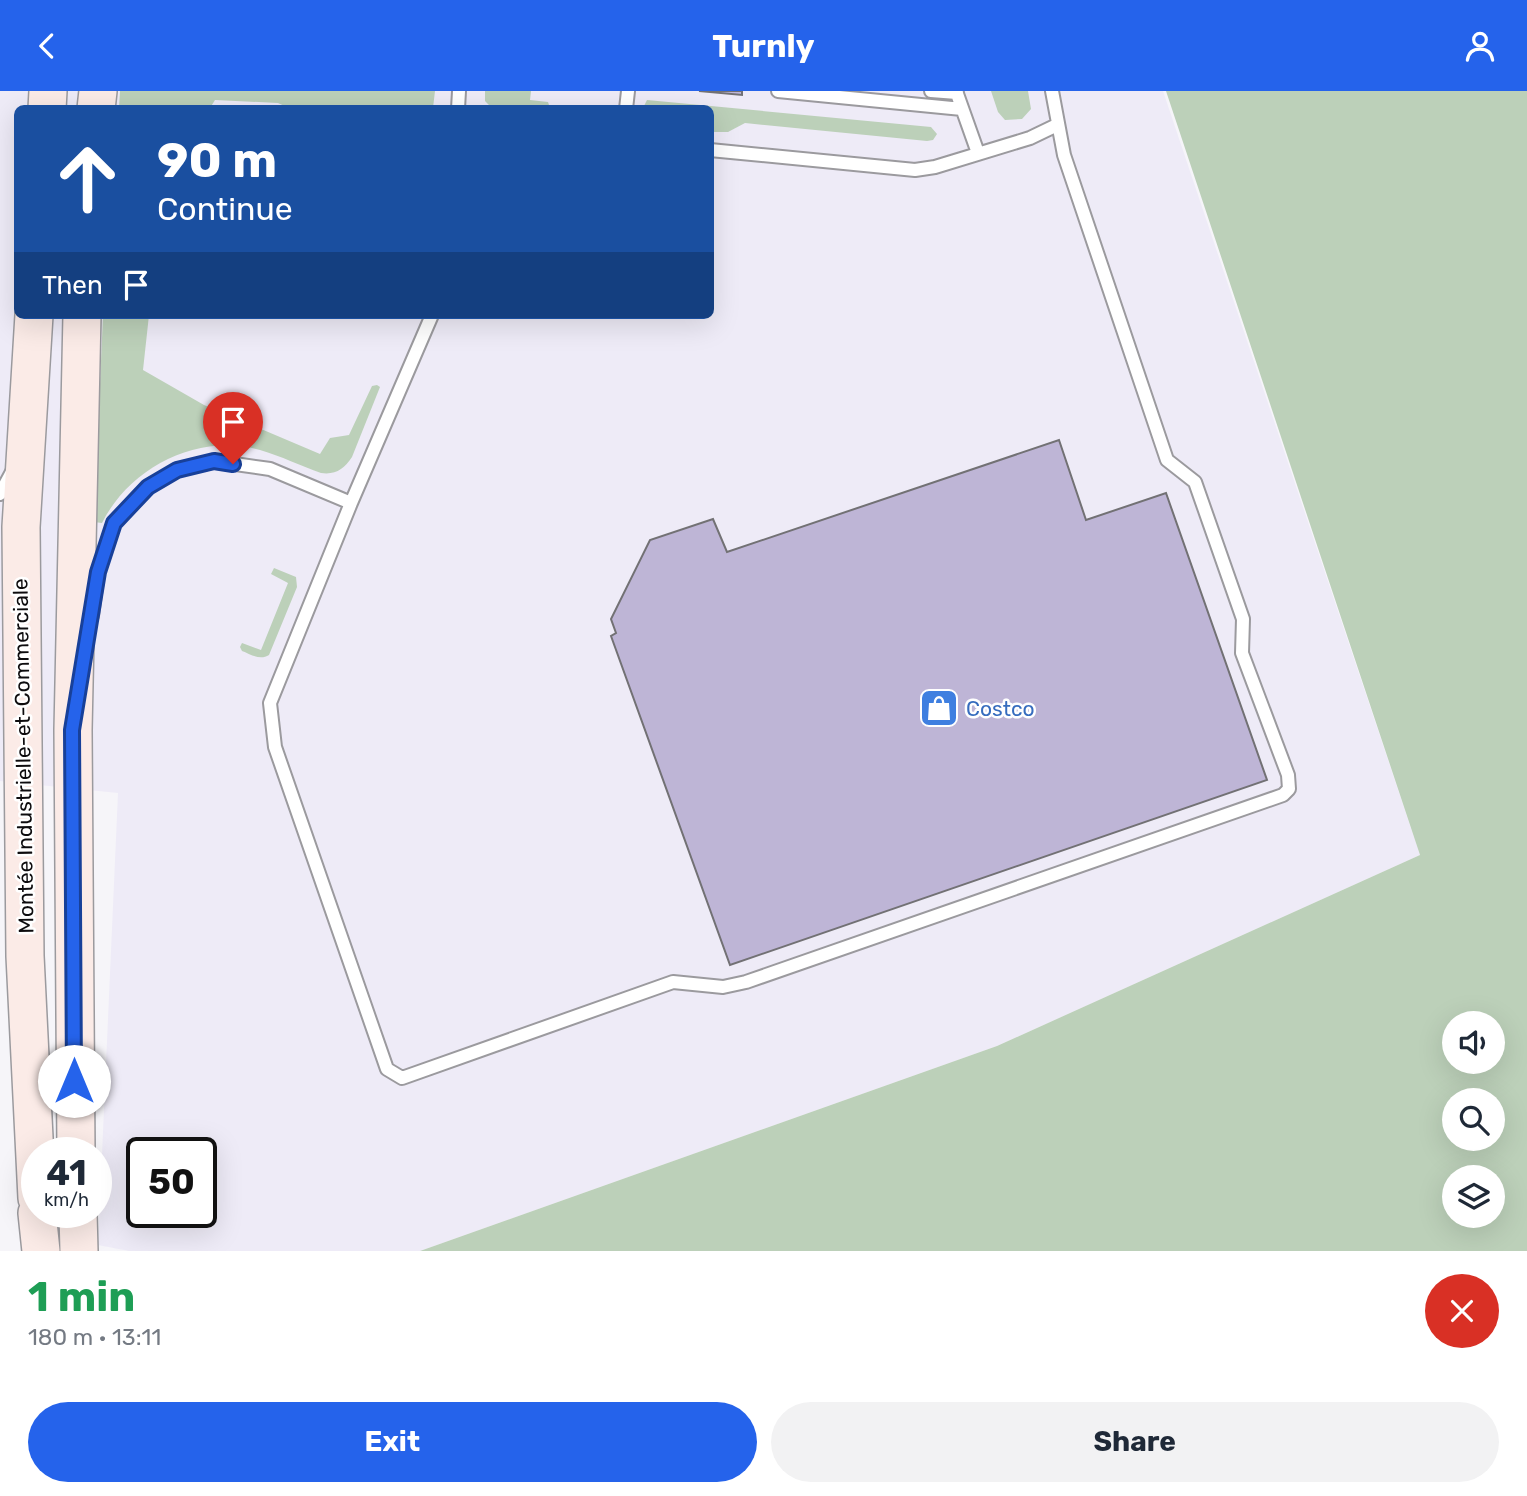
<!DOCTYPE html>
<meta charset="utf-8">
<style>
:root{--surface:#fff;--page:#f2f2f3;--text:#1f2937;--muted:#747a83;--accent:#2563eb}
body{margin:0;font-family:Rubik,sans-serif;background:var(--page);color:var(--text);height:100vh;display:flex;flex-direction:column;font-size:26px;white-space:nowrap}
*{box-sizing:border-box;margin:0}
p{font-size:23px;color:var(--muted)}
.icon{flex:none;width:38px;height:38px;fill:none;stroke:currentColor;stroke-width:2;stroke-linecap:round;stroke-linejoin:round}
.map{position:relative;height:1160px;overflow:hidden}
.details{display:flex;flex-direction:column;background:var(--surface);flex:1}
.details>*{flex:none}
.top-card{position:absolute;left:14px;top:14px;width:700px;height:214px;border-radius:10px;box-shadow:0 7px 28px #0002;background:#1a4fa0;color:#fff;overflow:hidden}
.buttons{position:absolute;left:1442px;top:920px;display:grid;gap:14px}
.buttons a{display:grid;place-items:center;width:63px;height:63px;border-radius:50%;background:var(--surface);box-shadow:0 7px 28px #0002;font-size:35px}
.speed{position:absolute;left:21px;top:1046px;display:flex;gap:14px;font-size:35px;font-weight:700;text-align:center}
.speed>*{display:grid;place-content:center;width:91px;height:91px;border-radius:50%;background:var(--surface);box-shadow:0 7px 28px #0002;line-height:1}
.speed small{font-size:18px;font-weight:400}
.speed .limit{border:4px solid #111;border-radius:10px;background:#fff;color:#111}
.pin{position:absolute;display:grid;place-items:center;width:60px;height:60px;color:#fff;margin:-72px -30px;border-radius:50% 50% 50% 0;rotate:-45deg;box-shadow:0 0 7px #0007}
.pin .icon{rotate:45deg}
.me{position:absolute;width:77px;margin:-38px;rotate:0deg;stroke-linejoin:round;filter:drop-shadow(0 0 5px #0008)}
.turn{display:flex;align-items:center;gap:24px;height:147px;padding:0 28px;font-size:32px}
.turn .icon{width:91px;height:91px;stroke-width:2.5}
.turn b{display:block;font-size:49px;line-height:60px}
.then{display:flex;align-items:center;height:66px;padding:0 28px;background:#0003;gap:14px;font-size:26px}
.round{display:grid;place-items:center;flex:none;width:74px;height:74px;border-radius:37px;background:var(--page)}
.head{display:flex;align-items:center;justify-content:space-between;height:119px;padding:0 28px}
h1{font-size:42px;font-weight:700;line-height:52px;color:#1e9e55}
.primary-button{display:flex;gap:14px;margin-top:auto;padding:14px 28px}
.primary-button a{flex:1;height:80px;border-radius:42px;background:var(--accent);color:#fff;font-size:28px;font-weight:700;line-height:80px;text-align:center}
.primary-button a+a{background:var(--page);color:var(--text)}
header{display:flex;justify-content:space-between;align-items:center;height:91px;padding:0 28px;background:var(--accent);color:#fff;font-size:32px;font-weight:700}
.map>svg:first-child{display:block}
.built{fill:#eeebf7;fill-rule:evenodd}
.green{fill:#bcd0b9;fill-rule:evenodd}
.building{fill:#beb5d6;stroke:#727174;stroke-width:2}
.lines{fill:none;stroke-linecap:round;stroke-linejoin:round}
.lane-casing{stroke:#9b9a9e;stroke-width:16}
.secondary-casing{stroke:#9b9a9e;stroke-width:40}
.lane{stroke:#fff;stroke-width:12}
.secondary{stroke:#fbebe7;stroke-width:37}
.route-casing{stroke:#184099;stroke-width:18}
.route{stroke:#2563eb;stroke-width:12}
.labels{text-anchor:middle;dominant-baseline:central;stroke-width:5;stroke-linejoin:round;paint-order:stroke}
.shop-label{font-size:21px;fill:#366cbe;stroke:#fff;text-anchor:start}
.street-label{font-size:21px;fill:#0d0c0e;stroke:#fff}
</style>
<header><svg class="icon" aria-label="back" viewBox="0 0 24 24"><path d="M15 5l-7 7 7 7"/></svg>Turnly<svg class="icon" aria-label="person" viewBox="0 0 24 24"><circle cx="12" cy="8" r="4"/><path d="M4 21q1-7 8-7t8 7"/></svg></header>
<div class="map">
<svg width="1527" height="1160" viewBox="0 0 1527 1160">
<rect width="100%" height="100%" fill="#f6f5f9"/>
<path class="built" d="M0 0H1163L1420 764 997 955 420 1160H129L98 1154 118 702 0 690ZM18 18H710V224H18ZM142 1062H201V1122H142Z"/>
<path class="green" d="M120 0H435L433 17 291 18 278 12 215 9 210 17H119Z
M485 0H531L530 9 548 11 550 17H492L485 10Z
M991 0H1028L1031 18 1022 28 1005 29 998 21Z
M1166 0H1527V1160H420L997 955 1420 764ZM1454 933H1493V971H1454ZM1454 1010H1493V1048H1454ZM1454 1087H1493V1125H1454Z
M647 9 931 36 937 43 933 49 927 50 745 32 728 41H711L710 18 643 17Z
M103 224H149L143 279 204 314 320 363 330 347 349 344 372 295 377 294 380 296 352 366C344 378 336 384 321 382 301 375 281 365 260 359 199 341 130 376 102 432L94 431Z
M274 477 296 486 297 496 269 564C260 570 250 563 242 560L240 556 242 552 261 559 288 492 271 483Z"/>
<path class="building" d="M699 0H742V4Z
M1059 349 1086 429 1166 402 1267 689 730 874 611 545 616 542 611 528 650 449 713 428 727 461Z"/>
<g class="lines">
<defs>
<path id="lane" d="M778 0 962 18
M931 0 957 2
M956 0 978 62
M458 18 459 0
M626 18 628 0
M710 59 915 79 935 76 1030 47 1057 34
M432 224 351 412 270 612 275 656 387 978 402 987 673 891 723 896 746 891 1283 704 1289 698 1288 684 1242 562 1243 528 1195 391 1167 369 1064 64 1052 0
M0 403 13 379
M92 525 98 481 114 432 148 396 177 379 214 370 270 378 351 412"/>
<path id="secondary" d="M47 18 48 0
M96 18 98 0
M34 224 21 436 25 865 37 1107
M76 1062 73 639 82 224
M37 1122 41 1160
M78 1122 79 1160"/>
</defs>
<use href="#lane" class="lane-casing"/>
<use href="#secondary" class="secondary-casing"/>
<use href="#lane" class="lane"/>
<use href="#secondary" class="secondary"/>
</g>
<g class="lines">
<defs>
<path id="route" d="M74 990 72 639 98 481 114 432 148 396 177 379 214 370 233 373"/>
</defs>
<use href="#route" class="route-casing"/>
<use href="#route" class="route"/>
</g>
<defs>
<symbol id="shop-square" viewBox="-11 -11 22 22"><rect x="-9" y="-9" width="18" height="18" rx="4" fill="#3f7fe0" stroke="#fff"/><path d="M-5-2.5h2.3a2.7 3.5 0 0 1 5.4 0H5L5.5 6h-11ZM-1.5-2.5h3a1.5 2.3 0 0 0-3 0Z" fill="#fff"/></symbol>
</defs>
<g fill-rule="evenodd">
<use href="#shop-square" x="917" y="595" width="44" height="44"/>
</g>
<g class="labels">
<g class="shop-label">
<text x="966" y="617">Costco</text>
</g>
<g class="street-label">
<text transform="translate(23 665) rotate(-91)">Montée Industrielle-et-Commerciale</text>
</g>
</g>
</svg>
<div class="buttons">
<a><svg class="icon" aria-label="sound" viewBox="0 0 24 24"><path d="M4 9h4l5-4v14l-5-4H4zM17 9q2 3 0 6"/></svg></a>
<a><svg class="icon" aria-label="search" viewBox="0 0 24 24"><circle cx="10" cy="10" r="6"/><path d="M15 15l6 6"/></svg></a>
<a><svg class="icon" aria-label="layers" viewBox="0 0 24 24"><path d="M12 4l9 5-9 5-9-5zM3 14l9 5 9-5"/></svg></a>
</div>
<div class="speed"><div>41<small>km/h</small></div><div class="limit">50</div></div>
<div class="pin" style="left:233px;top:373px;background:#d93025"><svg class="icon" aria-label="arrive" viewBox="0 0 24 24"><path d="M6 21V4h12l-3 4 3 4H6"/></svg></div>
<svg class="me" style="left:74px;top:990px" viewBox="-20 -20 40 40"><circle r="19" fill="#fff"/><path d="M0-13L10 11 0 6-10 11z" fill="#2563eb"/></svg>
<div class="top-card">
<div class="turn"><svg class="icon" aria-label="ahead" viewBox="0 0 24 24"><path d="M12 20V5M6 11l6-6 6 6"/></svg><div><b>90 m</b>Continue</div></div>
<div class="then">Then<svg class="icon" aria-label="arrive" viewBox="0 0 24 24"><path d="M6 21V4h12l-3 4 3 4H6"/></svg></div>
</div>
</div>
<section class="details">
<div class="head"><div><h1>1 min</h1><p>180 m · 13:11</p></div><a class="round" style="background:#d93025;color:#fff"><svg class="icon" aria-label="close" viewBox="0 0 24 24"><path d="M6 6l12 12M18 6L6 18"/></svg></a></div>
<div class="primary-button"><a>Exit</a><a>Share</a></div>
</section>
